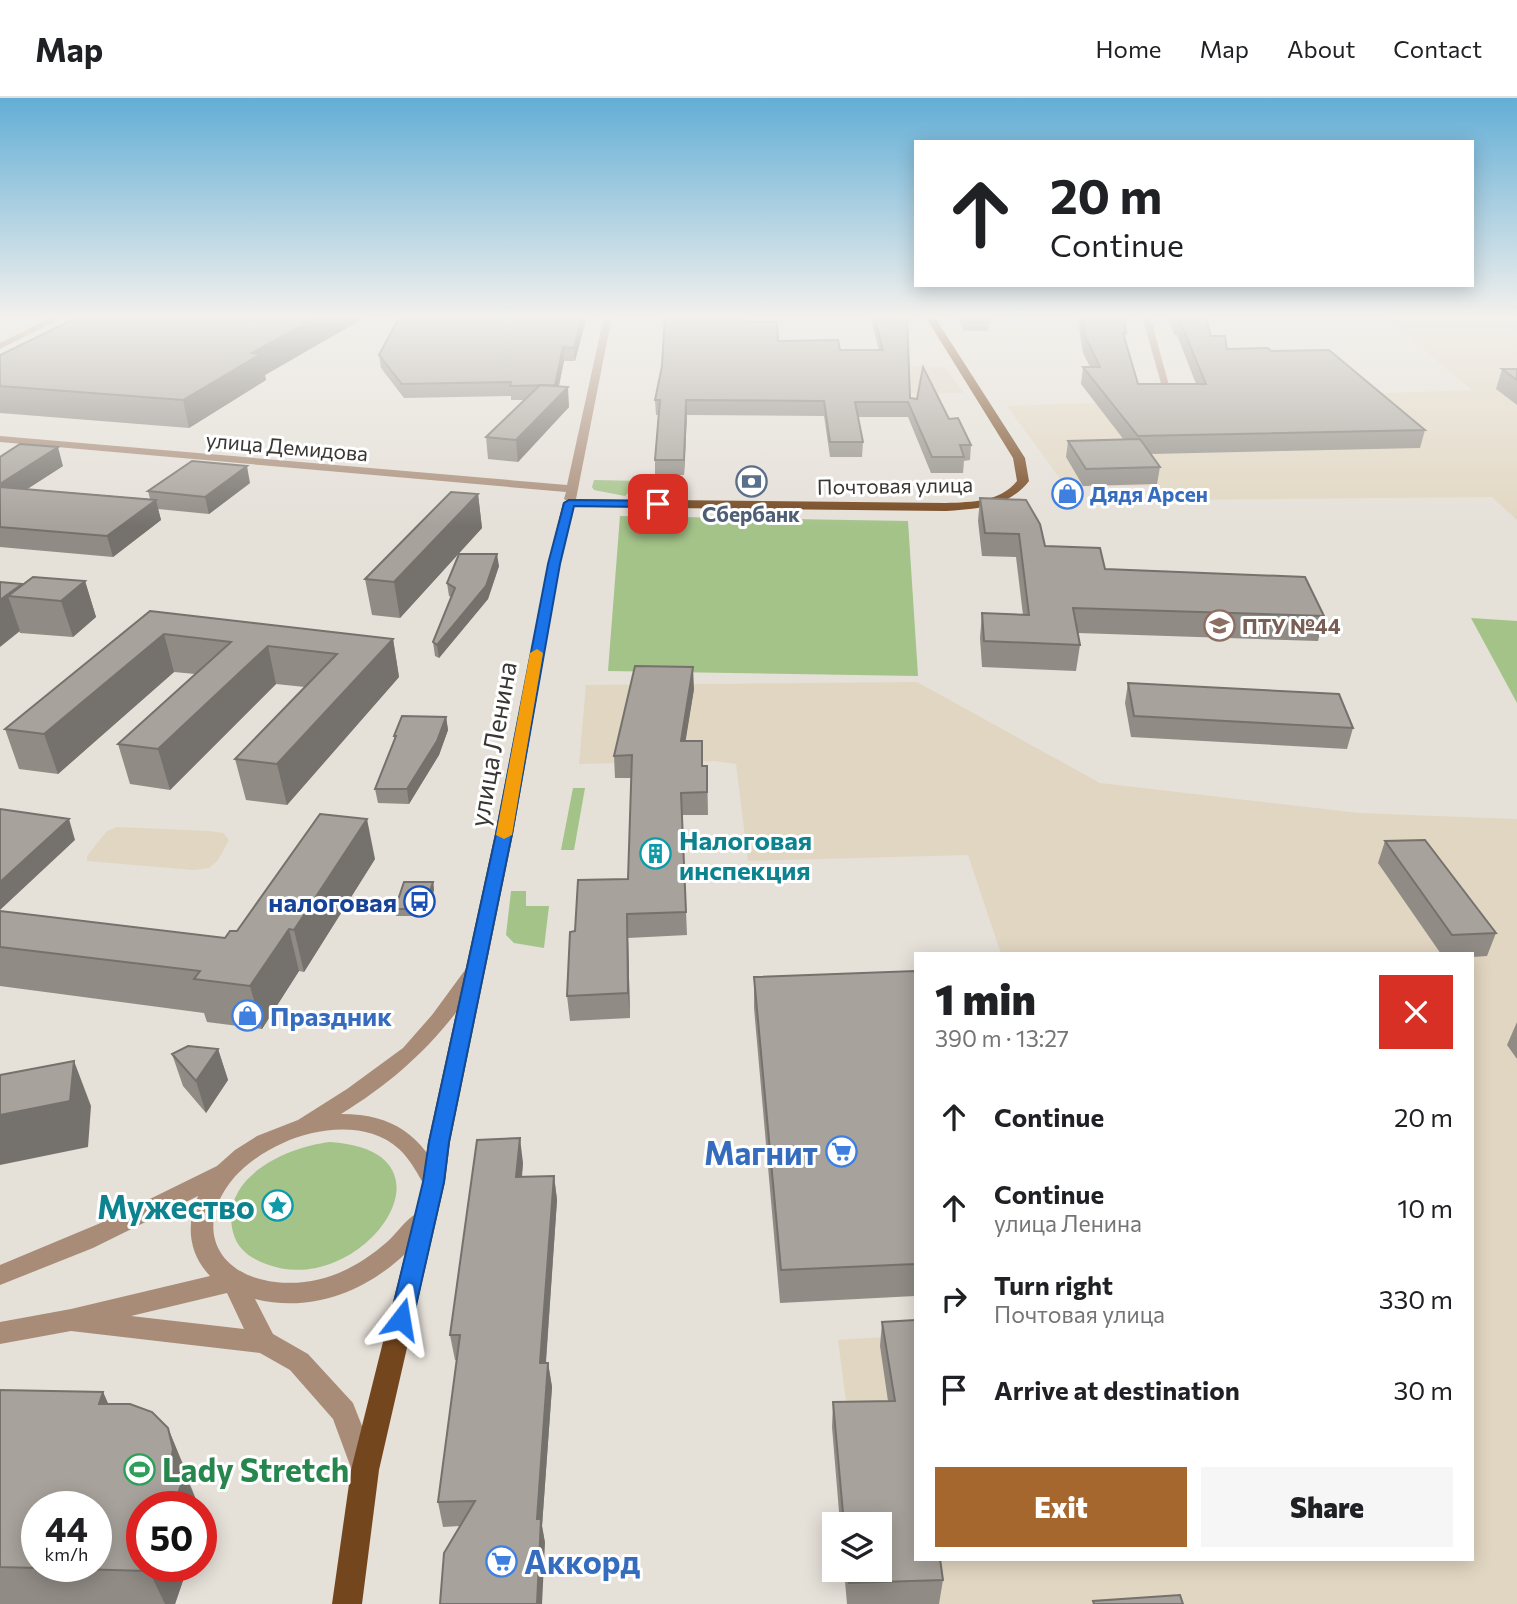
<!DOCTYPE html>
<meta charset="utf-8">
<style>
:root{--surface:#fff;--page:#f6f6f6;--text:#202124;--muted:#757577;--line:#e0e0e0;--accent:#a6672e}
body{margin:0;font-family:Commissioner,sans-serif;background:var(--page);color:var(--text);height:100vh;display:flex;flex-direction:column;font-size:26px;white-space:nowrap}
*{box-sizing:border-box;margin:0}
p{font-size:23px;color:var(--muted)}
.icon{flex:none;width:38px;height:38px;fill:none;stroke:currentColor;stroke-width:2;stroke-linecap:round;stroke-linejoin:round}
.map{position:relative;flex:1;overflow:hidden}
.side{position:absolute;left:914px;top:854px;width:560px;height:609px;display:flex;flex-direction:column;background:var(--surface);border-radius:0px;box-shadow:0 4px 18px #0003}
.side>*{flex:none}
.top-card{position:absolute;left:914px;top:42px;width:560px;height:147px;border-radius:0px;box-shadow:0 4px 18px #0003;background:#fff;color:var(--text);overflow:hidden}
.buttons{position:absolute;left:822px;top:1414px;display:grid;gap:14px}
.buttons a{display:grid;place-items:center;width:70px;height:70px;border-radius:0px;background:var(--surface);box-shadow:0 4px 18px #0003;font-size:35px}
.speed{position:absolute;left:21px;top:1393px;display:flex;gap:14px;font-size:35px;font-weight:700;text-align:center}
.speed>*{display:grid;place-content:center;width:91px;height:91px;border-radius:50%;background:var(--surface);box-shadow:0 4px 18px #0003;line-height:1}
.speed small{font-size:18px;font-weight:400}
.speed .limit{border:10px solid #d22;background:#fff;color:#111}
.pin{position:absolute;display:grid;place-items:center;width:60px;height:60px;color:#fff;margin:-30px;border-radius:14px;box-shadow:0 4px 10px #0006}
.me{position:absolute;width:77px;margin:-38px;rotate:14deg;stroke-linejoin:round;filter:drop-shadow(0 0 5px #0008)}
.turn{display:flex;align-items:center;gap:24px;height:147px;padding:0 21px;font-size:32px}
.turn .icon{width:91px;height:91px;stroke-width:2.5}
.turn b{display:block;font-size:49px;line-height:60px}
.round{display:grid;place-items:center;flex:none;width:74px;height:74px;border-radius:0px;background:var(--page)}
.summary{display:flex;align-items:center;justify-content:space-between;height:119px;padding:0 21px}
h1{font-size:42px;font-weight:800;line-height:52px}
.action{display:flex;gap:14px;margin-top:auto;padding:14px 21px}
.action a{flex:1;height:80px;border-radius:0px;background:var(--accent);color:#fff;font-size:28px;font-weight:800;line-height:80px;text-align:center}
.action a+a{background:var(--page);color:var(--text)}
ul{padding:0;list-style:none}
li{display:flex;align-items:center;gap:21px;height:91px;padding:0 21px}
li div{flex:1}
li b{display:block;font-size:26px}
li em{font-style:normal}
header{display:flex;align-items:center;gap:42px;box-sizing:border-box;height:98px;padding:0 35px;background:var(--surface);border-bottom:2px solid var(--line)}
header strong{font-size:33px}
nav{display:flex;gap:38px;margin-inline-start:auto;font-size:24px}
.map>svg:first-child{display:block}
.built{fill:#ddd5c6}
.industrial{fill:#e1d6c1}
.green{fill:#a4c389}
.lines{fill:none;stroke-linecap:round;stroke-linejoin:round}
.minor{fill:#a88c78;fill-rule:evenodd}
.major{fill:#74461e;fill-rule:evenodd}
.wall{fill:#908b85}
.shaded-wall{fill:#75716c}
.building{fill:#a7a29b;stroke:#75716c;stroke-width:2;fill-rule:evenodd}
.route{fill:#1a73e8;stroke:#114b97;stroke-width:2}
.slow{fill:#f59e0b}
.labels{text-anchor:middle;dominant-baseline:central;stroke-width:6;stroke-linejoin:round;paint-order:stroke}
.far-street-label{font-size:21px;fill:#393734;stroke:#fff}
.far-shop-label{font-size:21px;font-weight:bold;fill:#366cbe;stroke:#fff;text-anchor:start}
.far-service-label{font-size:21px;font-weight:bold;fill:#4e5e75;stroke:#fff}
.far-education-label{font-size:21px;font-weight:bold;fill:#785e54;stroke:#fff;text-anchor:start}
.street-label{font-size:26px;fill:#393734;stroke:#fff}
.culture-label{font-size:26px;font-weight:bold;fill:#0d838f;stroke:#fff;text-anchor:start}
.transit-label{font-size:26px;font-weight:bold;fill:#164399;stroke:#fff;text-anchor:end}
.shop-label{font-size:26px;font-weight:bold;fill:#366cbe;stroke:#fff;text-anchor:start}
.near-shop-label{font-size:32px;font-weight:bold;fill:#366cbe;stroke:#fff;text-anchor:end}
.near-culture-label{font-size:32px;font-weight:bold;fill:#0d838f;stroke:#fff;text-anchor:end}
.near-leisure-label{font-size:32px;font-weight:bold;fill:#27864d;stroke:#fff;text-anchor:start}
</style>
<header>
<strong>Map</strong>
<nav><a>Home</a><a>Map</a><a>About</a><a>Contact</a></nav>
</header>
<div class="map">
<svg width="1517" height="1506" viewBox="0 0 1517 1506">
<rect width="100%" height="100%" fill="#e5e0d8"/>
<path class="built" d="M860 267 945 269 964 295 808 297Z"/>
<path class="industrial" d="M1383 218H1491L1517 221V422L1492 399 1166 402 1158 388 1066 389 1007 308 1472 292Z
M917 584 1100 685 1359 715 1517 721V1506H873L880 1472V1426H862L838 1242 915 1237V1461H1472V856H1001L968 757 748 763 736 666 715 663 579 666 586 587Z
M117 729 208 733 223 735 229 742 218 762 209 770 194 772 87 763V758L107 733Z"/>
<path class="green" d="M594 382 643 383 634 394H629L625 398 594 392 592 389Z
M620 418 908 423 918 578 608 573Z
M1471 520 1517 523V605Z
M573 690H585L574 752H561Z
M511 793H526V808H549L544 850 514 845 506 837Z
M330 1044C470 1053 360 1203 266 1166 250 1160 237 1151 233 1134 219 1079 287 1049 330 1044Z"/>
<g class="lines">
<path class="minor" d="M54 218H66L0 251V245Z
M604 218H612L576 401 570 405 564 401 566 394 0 344V338L567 387Z
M1142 218H1150L1170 291 1162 289Z
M475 867 482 868 485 873C446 935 403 978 341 1016 395 1016 421 1038 445 1084L442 1090 434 1093 426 1090C418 1077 411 1062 399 1051 369 1023 317 1029 283 1045 263 1054 242 1068 229 1086 194 1134 221 1178 275 1184 318 1189 355 1172 387 1144 396 1136 406 1121 417 1115 423 1112 427 1114 432 1115L436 1122C429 1135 418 1145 407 1154 366 1194 311 1215 255 1201L273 1236 308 1256 353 1305 378 1369 374 1378 364 1382 354 1378 333 1321 290 1272 260 1255 71 1233 0 1246V1224L71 1211 210 1178C188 1155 186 1126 198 1098L93 1150 0 1187V1167L103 1124 217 1068 235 1052 257 1038 298 1022 347 991 403 950 432 917 468 868ZM227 1195 244 1231 131 1218Z"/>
<path class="major" d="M925 218H934L1025 360 1029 383C1009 409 977 411 946 413L574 409 560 466 513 736 450 1044 445 1084 379 1372 362 1506H332L351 1372 423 1084 428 1044 495 736 548 466 563 405 569 401 946 405C972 404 1000 404 1017 383L1013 360Z"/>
</g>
<path class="wall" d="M400 218H587L575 263H564L559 288 569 309 518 364 488 361 486 339 525 302H511V298L404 300 381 270 379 257Z
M870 218H907L910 300 917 301 949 321 971 347 970 362 964 363 963 375H931L908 319H858L863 344 862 359H830L824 318 687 317 684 377 655 378V362L658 317H656L655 302 745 224 778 243 840 252H879Z
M957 218H987L989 224 988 233H964Z
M1079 218H1082L1126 235 1125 241 1138 286H1196L1177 237H1174L1169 218H1205L1211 238 1227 251 1271 253 1425 332 1420 350 1150 356 1160 369 1157 386 1083 388 1066 359 1068 343 1124 342 1081 286 1083 269H1090L1083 255 1078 224Z
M364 220 265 277 266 282 189 330 0 315V257Z
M1502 271H1517V307L1496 291Z
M0 359 63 368 27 391 150 401 148 393 250 385 209 416 158 411 161 422 113 459 0 449Z
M478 396 482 430 400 520 372 517 365 481Z
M980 400 1045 448 1105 471 1324 518 1318 543 1078 535 1080 547 1076 573 982 569 980 540 982 515 1023 517 1016 459 982 458 978 423Z
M499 468 488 501 439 560 435 558 433 544 451 499 449 498 447 485Z
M85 483 96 519 73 539 20 535 0 484 22 486V487Z
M150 513 393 541 399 579 287 707 246 702 235 661 305 589 276 586 170 692 130 686 118 646 195 576 174 574 58 676 19 671 5 631Z
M1128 585 1353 630 1347 651 1131 639 1125 605Z
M694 591 685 643 703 668H707L708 717H682L687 837 628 840 630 920 570 923 567 898 575 833 628 781 631 680H615L614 658Z
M446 619 448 632 439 657 409 706 378 705 375 691 395 642 394 638Z
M1385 743 1496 835 1487 858 1472 859V856H1441L1378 765Z
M375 761 304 874 299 873 262 931 207 924 204 915 0 888V813L225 840Z
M433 784 434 792 426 818H396L395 811Z
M915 873V1198L780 1205 754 910V879Z
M1517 924V961L1507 947Z
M218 951 228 982 206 1015 183 988 172 956Z
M523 1065 522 1079 554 1078 557 1102 546 1265H548L552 1289 542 1428 545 1445 460 1428 443 1429 438 1404 457 1262H455L450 1237Z
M915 1222V1461L943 1482 939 1506H847L844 1472H880V1426H840L832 1329 833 1304 888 1303 880 1248 882 1224Z
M0 1292 103 1294 108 1306 168 1330 199 1409H142V1468H188L175 1506H0Z"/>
<path class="shaded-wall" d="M319 218H364V220L265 277 266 282 189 330 183 302 252 255Z
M582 218H587L575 263 574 250Z
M563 249 564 263 556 301 568 289 569 309 518 364 516 342 555 287Z
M686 302 687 317 684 377V362Z
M58 349 63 368 1 408 0 405V386Z
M247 368 250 385 209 416 205 399Z
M478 396 482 430 400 520 394 484Z
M156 402 161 422 113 459 107 438Z
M497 456 499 468 488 501 439 560 437 547Z
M85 483 96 519 73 539 61 503Z
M22 486 26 500 8 498 20 533 0 549V502Z
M164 536 174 574 58 676 44 636Z
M393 541 399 579 287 707 277 666Z
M268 548 276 586 170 692 158 651Z
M693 569 694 591 682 665 681 643Z
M446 619 448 632 439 657 409 706 407 691Z
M69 721 75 742 0 812V784Z
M367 721 375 761 304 874 294 832Z
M433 784 434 792 426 818 424 811Z
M627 816 628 840 630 920 628 895Z
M289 831 299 873 262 931 250 888Z
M218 951 228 982 206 1015 196 983Z
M74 963 91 1008 88 1049 0 1067V1017Z
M520 1040 523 1065 519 1104 516 1079Z
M554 1078 557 1102 544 1289 540 1265Z
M548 1265 552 1289 542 1428 545 1445 542 1506H537V1421Z
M103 1294 124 1341 99 1306Z
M168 1330 187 1376 189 1386 199 1409H173L169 1375Z
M201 1415 204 1422 201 1430Z
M151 1468H188L175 1506H165L149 1473Z"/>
<path class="building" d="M80 218H319L252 255 261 256 183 302 0 288V257Z
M400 218H582L574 250 563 249 555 287 510 288 511 284 402 286 379 257Z
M665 218H744L745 224H777L778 243 838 242 840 252H883L874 218H907L910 300 917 301 923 269 949 321 958 320 971 347H960L964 359H932L908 304H855L863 344H830L824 303 686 302 684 362H655L660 302H655L662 268Z
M961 218H987L989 224H964Z
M1082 218H1124L1126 235H1123L1138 286H1206L1179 221H1177L1176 218H1205L1211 238H1225L1227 251 1268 250 1271 253 1329 252 1425 332 1138 338 1083 269H1100L1085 238Z
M1502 271H1517V282Z
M540 287 568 289 516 342 486 339Z
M1140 341 1160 369 1086 371 1068 343Z
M20 346 58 349 0 386V359Z
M192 363 247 368 205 399 148 393Z
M0 389 156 402 107 438 0 429Z
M451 394 478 396 394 484 365 481Z
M980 400 1026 402 1040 426 1045 448 1100 450 1105 471 1305 479 1324 518 1073 510 1080 547 984 543 982 515 1029 517 1019 436 985 435Z
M459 456H497L486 488 437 547 433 544 455 490 447 485Z
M33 479 85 483 61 503 8 498Z
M0 484 22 486 0 502Z
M150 513 393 541 277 666 235 661 337 556 268 548 158 651 118 646 231 544 164 536 44 636 5 631Z
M635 568 693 569 681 643H702V668H707V694L681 695 686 814 627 816 628 895 567 898 570 834 575 833 578 782 628 781 632 657 614 658Z
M1128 585 1339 596 1353 630 1134 618Z
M402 618 446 619 437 643 407 691H375L396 638H394Z
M0 711 69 721 0 784Z
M320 716 367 721 294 832 289 831 250 888 194 881 200 873 0 849V813L225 840 230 833H237Z
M1425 742 1496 835 1452 837 1385 743Z
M404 784H433L424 811H395Z
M915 873V1166L781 1172 754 879Z
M188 948 218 951 196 983 172 956Z
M74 963 70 1003 0 1017V977Z
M520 1040 516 1079 554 1078 540 1265H548L537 1421H541L537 1506H440L444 1455 475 1403 438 1404 460 1237H450L477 1042Z
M915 1222V1461H940L943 1482 849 1485 848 1472H880V1426H844L833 1304 895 1303 882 1224Z
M0 1292 103 1294 99 1306H130L152 1314 168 1330 173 1351 169 1375 185 1376 173 1409H142V1468H151L149 1473 0 1469ZM37 1409H96V1468H37Z
M1180 1497 1183 1506H1094L1093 1503Z"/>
<linearGradient id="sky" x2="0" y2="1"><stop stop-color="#63aed6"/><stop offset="0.51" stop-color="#f3f1ed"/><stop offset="1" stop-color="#f3f1ed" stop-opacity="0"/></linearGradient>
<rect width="1517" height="429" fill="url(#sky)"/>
<path class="route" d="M569 402 658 403 663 406 658 409 574 408 560 466 512 736 449 1044 444 1084 413 1221 409 1228 401 1231 393 1228 390 1221 423 1084 429 1044 496 736 548 466 564 405Z"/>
<path class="slow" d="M537 551 543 555 512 737 504 741 496 737 530 555Z"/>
<defs>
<symbol id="bank-ring" viewBox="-11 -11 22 22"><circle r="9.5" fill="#fff" stroke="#5c6f8a" stroke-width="1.5"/><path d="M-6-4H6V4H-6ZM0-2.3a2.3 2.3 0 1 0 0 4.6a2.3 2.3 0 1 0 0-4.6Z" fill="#5c6f8a"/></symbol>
<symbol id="shop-ring" viewBox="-11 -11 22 22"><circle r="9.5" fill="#fff" stroke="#3f7fe0" stroke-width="1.5"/><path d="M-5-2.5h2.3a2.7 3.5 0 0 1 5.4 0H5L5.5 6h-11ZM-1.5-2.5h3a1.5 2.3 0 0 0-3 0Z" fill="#3f7fe0"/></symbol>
<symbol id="university-ring" viewBox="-11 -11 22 22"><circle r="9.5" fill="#fff" stroke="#8d6e63" stroke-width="1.5"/><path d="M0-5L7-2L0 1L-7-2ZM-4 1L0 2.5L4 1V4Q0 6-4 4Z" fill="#8d6e63"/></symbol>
<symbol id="building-ring" viewBox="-11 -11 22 22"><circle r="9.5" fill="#fff" stroke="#0f9aa8" stroke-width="1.5"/><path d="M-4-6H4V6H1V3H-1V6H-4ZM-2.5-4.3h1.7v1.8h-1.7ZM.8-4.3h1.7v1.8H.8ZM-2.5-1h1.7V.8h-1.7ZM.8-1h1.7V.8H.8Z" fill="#0f9aa8"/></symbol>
<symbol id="bus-ring" viewBox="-11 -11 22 22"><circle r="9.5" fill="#fff" stroke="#1a4fb4" stroke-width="1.5"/><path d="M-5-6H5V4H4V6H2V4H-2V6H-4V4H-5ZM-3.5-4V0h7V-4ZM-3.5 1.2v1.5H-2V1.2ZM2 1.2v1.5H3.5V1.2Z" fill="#1a4fb4"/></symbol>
<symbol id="supermarket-ring" viewBox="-11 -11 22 22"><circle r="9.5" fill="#fff" stroke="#3f7fe0" stroke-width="1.5"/><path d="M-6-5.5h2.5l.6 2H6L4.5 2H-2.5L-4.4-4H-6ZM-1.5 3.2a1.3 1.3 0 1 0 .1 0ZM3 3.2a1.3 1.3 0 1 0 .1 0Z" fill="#3f7fe0"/></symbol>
<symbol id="sight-ring" viewBox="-11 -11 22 22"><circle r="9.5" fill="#fff" stroke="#0f9aa8" stroke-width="1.5"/><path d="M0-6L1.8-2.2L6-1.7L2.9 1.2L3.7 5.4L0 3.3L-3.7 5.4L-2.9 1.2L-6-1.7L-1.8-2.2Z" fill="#0f9aa8"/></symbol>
<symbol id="stadium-ring" viewBox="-11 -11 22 22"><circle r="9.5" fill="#fff" stroke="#2e9e5b" stroke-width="1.5"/><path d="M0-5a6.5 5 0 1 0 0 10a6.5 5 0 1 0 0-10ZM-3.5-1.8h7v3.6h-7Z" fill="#2e9e5b"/></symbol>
</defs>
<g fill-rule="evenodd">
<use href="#bank-ring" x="734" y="366" width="35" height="35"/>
<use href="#shop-ring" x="1050" y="378" width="35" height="35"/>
<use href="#university-ring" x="1202" y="510" width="35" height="35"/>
<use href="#building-ring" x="638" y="738" width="35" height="35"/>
<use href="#bus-ring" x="402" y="786" width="35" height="35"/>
<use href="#shop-ring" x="230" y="900" width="35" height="35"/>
<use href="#supermarket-ring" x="824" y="1036" width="35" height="35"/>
<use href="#sight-ring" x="260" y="1090" width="35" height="35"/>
<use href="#stadium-ring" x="122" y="1354" width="35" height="35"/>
<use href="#supermarket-ring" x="484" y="1446" width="35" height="35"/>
</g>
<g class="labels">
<g class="far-street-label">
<text transform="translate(287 348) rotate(5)">улица Демидова</text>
<text transform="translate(895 387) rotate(-1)">Почтовая улица</text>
</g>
<g class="far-shop-label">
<text x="1090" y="395">Дядя Арсен</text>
</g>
<g class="far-service-label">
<text x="751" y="415">Сбербанк</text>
</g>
<g class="far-education-label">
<text x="1242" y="527">ПТУ №44</text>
</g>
<g class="street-label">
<text transform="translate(492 646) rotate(-80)">улица Ленина</text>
</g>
<g class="culture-label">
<text x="679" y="741">Налоговая<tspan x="679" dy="30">инспекция</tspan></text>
</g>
<g class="transit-label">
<text x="397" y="803">налоговая</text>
</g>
<g class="shop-label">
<text x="270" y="917">Праздник</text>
</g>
<g class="near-shop-label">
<text x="818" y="1054">Магнит</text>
<text x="524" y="1463" text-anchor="start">Аккорд</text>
</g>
<g class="near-culture-label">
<text x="255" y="1108">Мужество</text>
</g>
<g class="near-leisure-label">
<text x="162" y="1371">Lady Stretch</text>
</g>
</g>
</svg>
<div class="buttons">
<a><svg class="icon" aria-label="layers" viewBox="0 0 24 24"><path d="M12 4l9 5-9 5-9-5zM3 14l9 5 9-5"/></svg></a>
</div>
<div class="speed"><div>44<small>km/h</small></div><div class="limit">50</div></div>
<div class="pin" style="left:658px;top:406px;background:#d93025"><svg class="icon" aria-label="arrive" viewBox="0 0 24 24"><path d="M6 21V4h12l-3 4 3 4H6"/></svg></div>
<svg class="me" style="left:401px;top:1221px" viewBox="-20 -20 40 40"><path d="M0-17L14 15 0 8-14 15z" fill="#1a73e8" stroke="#fff" stroke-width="4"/></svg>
<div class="top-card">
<div class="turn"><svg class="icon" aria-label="ahead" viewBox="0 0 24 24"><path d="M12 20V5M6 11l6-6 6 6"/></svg><div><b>20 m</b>Continue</div></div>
</div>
<section class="side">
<div class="summary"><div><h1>1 min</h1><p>390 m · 13:27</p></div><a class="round" style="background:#d93025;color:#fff"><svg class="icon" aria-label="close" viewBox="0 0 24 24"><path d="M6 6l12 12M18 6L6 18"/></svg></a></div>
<ul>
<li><svg class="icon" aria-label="ahead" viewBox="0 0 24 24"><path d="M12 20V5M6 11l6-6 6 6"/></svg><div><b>Continue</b></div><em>20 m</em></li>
<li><svg class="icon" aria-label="ahead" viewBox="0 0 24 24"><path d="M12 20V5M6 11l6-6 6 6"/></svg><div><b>Continue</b><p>улица Ленина</p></div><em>10 m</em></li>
<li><svg class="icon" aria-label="right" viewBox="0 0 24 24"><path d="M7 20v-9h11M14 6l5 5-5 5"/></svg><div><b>Turn right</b><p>Почтовая улица</p></div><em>330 m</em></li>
<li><svg class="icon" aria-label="arrive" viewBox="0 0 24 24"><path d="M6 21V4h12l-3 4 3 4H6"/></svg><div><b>Arrive at destination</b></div><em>30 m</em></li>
</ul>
<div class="action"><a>Exit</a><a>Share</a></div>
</section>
</div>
